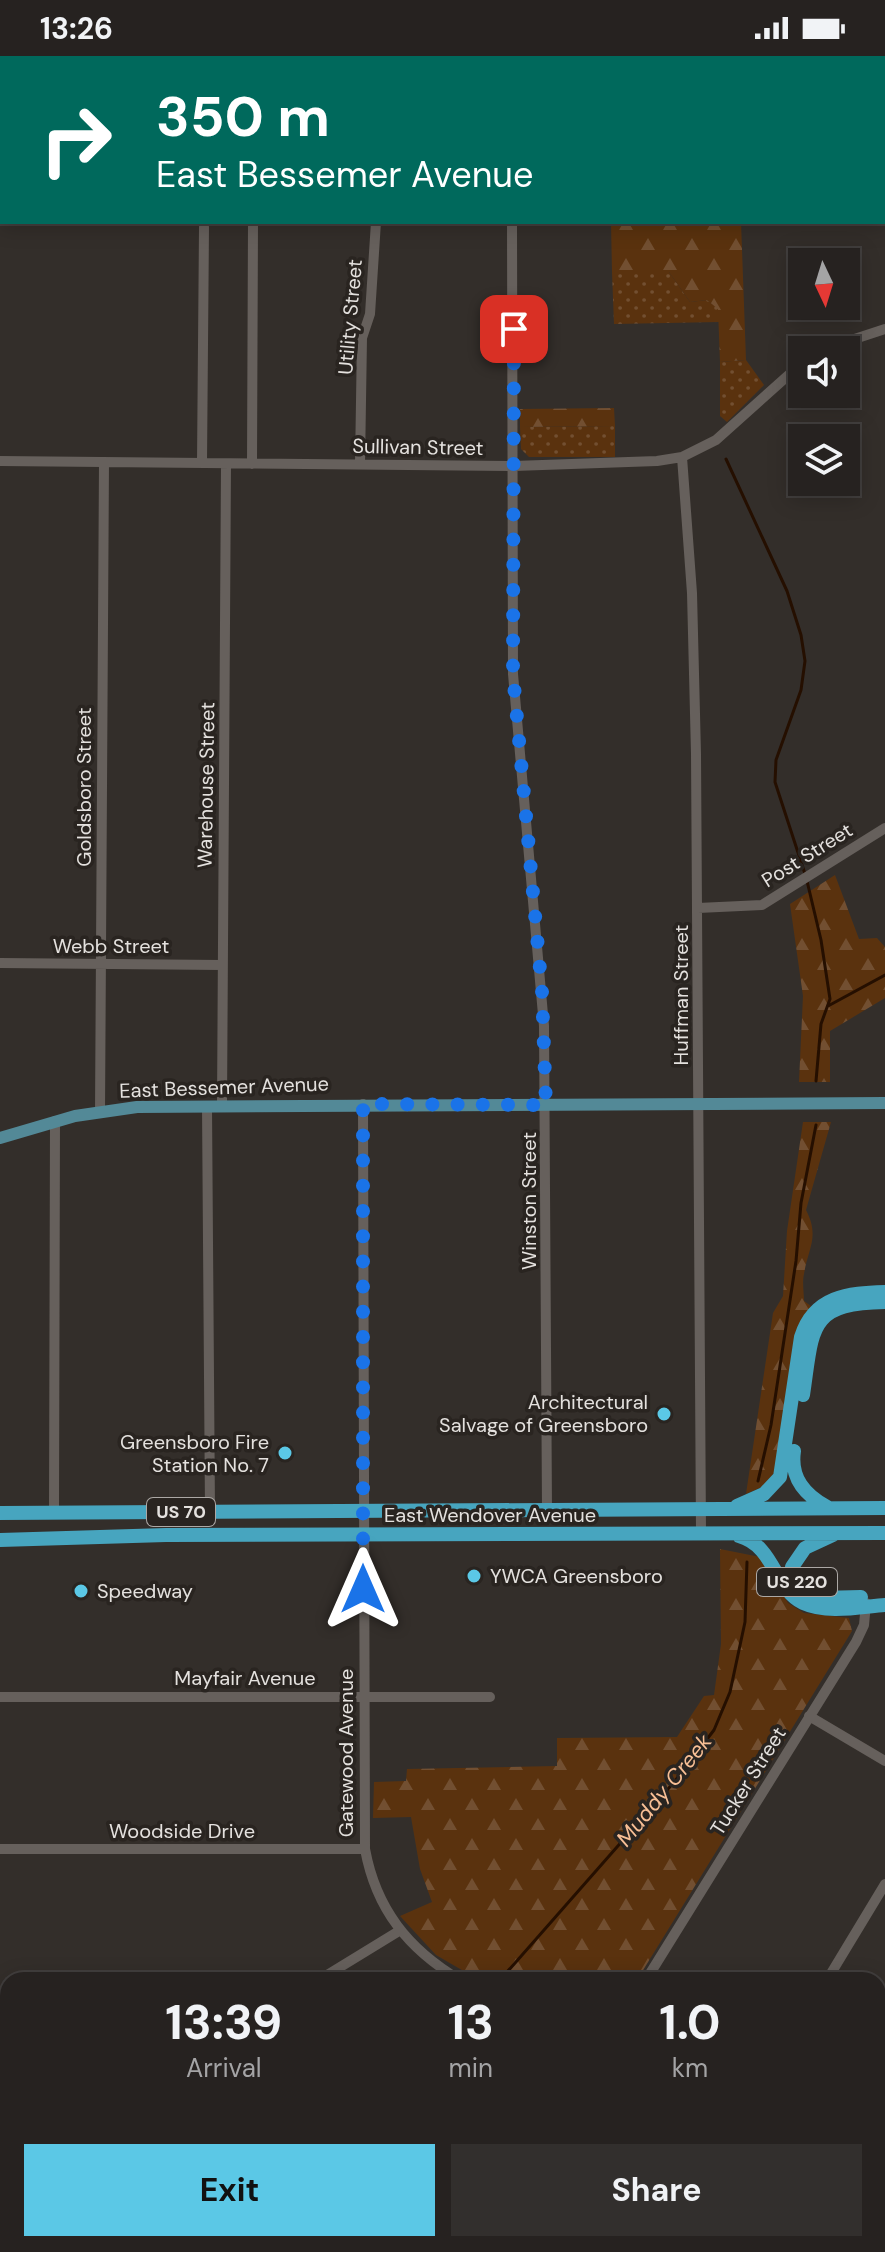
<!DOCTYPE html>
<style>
:root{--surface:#262220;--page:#322f2d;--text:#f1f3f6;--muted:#a4a4a5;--line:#423f3e;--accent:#5bc8e6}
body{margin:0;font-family:"DM Sans",sans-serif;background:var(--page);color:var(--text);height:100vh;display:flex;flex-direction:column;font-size:30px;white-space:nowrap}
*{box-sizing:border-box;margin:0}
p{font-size:26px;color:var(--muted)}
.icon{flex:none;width:44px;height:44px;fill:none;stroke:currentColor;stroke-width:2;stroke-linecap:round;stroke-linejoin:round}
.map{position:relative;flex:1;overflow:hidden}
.details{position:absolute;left:0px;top:1916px;width:886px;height:280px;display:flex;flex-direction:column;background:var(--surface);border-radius:24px 24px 0 0;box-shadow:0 4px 20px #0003,0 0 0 2px var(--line)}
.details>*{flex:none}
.guide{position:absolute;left:0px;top:0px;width:886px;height:168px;box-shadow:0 4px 20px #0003,0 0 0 2px var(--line);background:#00695c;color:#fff;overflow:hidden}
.needle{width:52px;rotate:176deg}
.tools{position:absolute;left:788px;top:192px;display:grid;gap:16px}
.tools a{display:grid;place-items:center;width:72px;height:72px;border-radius:0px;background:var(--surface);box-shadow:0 4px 20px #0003,0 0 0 2px var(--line);font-size:40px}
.pin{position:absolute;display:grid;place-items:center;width:68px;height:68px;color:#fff;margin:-34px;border-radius:16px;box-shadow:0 4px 12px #0006}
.me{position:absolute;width:88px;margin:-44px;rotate:0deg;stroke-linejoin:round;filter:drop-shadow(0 0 6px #0008)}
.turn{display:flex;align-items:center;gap:28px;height:168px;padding:0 24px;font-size:36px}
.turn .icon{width:104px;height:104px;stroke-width:2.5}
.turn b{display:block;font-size:56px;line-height:68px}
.eta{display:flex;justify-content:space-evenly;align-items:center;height:136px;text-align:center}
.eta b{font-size:48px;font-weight:700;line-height:56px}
.cta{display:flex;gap:16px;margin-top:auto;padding:16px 24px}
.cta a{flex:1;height:92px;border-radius:0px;background:var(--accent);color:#111;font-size:32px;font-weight:700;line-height:92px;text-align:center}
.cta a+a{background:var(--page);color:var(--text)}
.status{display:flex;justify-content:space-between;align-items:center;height:56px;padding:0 40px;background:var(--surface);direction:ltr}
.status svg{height:22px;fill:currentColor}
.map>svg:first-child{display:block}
.grass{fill:url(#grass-dots)}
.forest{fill:url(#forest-firs)}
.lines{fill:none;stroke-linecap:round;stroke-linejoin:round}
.stream{stroke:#250f00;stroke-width:3}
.minor{stroke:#66605c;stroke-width:10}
.major{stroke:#538997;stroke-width:12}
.highway{stroke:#47a5bf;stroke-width:14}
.route{stroke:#1a73e8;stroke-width:14;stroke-dasharray:0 25.2}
.poi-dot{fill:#5bc8e6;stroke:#292420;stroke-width:3}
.labels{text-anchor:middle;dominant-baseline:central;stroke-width:7;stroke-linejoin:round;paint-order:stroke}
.shield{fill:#292420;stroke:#aca8a5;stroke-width:2}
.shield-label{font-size:18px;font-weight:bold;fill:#e4e1de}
.street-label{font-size:20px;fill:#e4e1de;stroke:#292420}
.poi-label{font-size:20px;fill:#e4e1de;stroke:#292420;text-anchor:end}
.water-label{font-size:22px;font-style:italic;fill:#f8bf95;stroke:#292420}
</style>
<div class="status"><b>13:26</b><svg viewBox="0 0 49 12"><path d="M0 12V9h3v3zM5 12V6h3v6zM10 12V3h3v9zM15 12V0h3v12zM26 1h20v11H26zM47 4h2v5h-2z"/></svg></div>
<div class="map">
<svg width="885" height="2196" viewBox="0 0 885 2196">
<defs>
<pattern id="grass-dots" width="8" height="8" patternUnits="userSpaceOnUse" patternTransform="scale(2)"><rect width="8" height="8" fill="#5a320e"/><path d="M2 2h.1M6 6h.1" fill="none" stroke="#724f31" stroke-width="1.8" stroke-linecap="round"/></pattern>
<pattern id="forest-firs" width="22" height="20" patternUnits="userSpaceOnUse" patternTransform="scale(2)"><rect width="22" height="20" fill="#5a320e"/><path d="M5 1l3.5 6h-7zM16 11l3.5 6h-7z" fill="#724f31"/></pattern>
</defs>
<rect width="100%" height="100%" fill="#332e2a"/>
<path class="grass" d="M612 216H669L690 246 707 244 719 253V266L614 268Z
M746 304 764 329 727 366 720 360V306Z
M615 370V401H529L521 393 520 371Z"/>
<path class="forest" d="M611 166H741L746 304 720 306 718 253 707 244 690 246 669 216H612Z
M614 352 615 370 520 371V353Z
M835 819 859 883 877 882 885 891V942L830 975V1026H799L803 940 790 848Z
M803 1066H831L806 1154C820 1181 808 1192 804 1218 802 1226 804 1237 804 1245L811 1250 798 1270 777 1413 764 1430 746 1438 773 1257 783 1240 787 1175Z
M720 1493 760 1501 788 1547 804 1557 849 1562 852 1575 637 1924H479L436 1899 400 1860 432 1846 420 1813 411 1761 373 1762 374 1726 406 1725 407 1713 557 1710V1682L677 1681 704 1640 714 1639 721 1588Z"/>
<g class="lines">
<path class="stream" d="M726 403 787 535 801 579 805 605 801 634 776 704 775 726 805 818
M807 825 821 884 830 943 821 968 816 1025
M828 950 885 919
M758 1425 771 1369 796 1205 801 1147 816 1069
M500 1924 675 1725 714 1674 730 1636 745 1566 747 1506
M372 2196 376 2188"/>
<path class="minor" d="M246 0 247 2
M406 0V2
M560 0V2
M757 0V2
M884 56H885
M512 166 513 618 544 970 547 1454
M821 294 885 273
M682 401 692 537 696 698 701 1477
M0 405 514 410 657 405 682 401 716 384 802 307
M202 407 204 171
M252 408 253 166
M360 408 362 282 370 258 376 166
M698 852 762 849 885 772
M0 907 222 909
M363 1048 365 1793C376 1853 408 1893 460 1924
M222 1049 226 408
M207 1050 210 1456
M100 1056 104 406
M54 1455 55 1065
M0 1641H490
M809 1660 885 1705
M0 1793H365
M319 1924 399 1875
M646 1924 856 1586 864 1569 866 1547
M827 1924 885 1828
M1 1950H8
M0 2112H8
M878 2176 885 2180
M28 2188 29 2196
M191 2188V2196
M778 2188V2196
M448 2196V2188
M593 2196 594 2188"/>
<path class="major" d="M0 1082 75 1060 137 1051 885 1047"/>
<path class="highway" d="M803 1339C813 1273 807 1247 885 1246
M794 1395C790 1422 805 1439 827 1451
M737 1450 764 1438 780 1421 801 1281C814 1240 848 1237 885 1236
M0 1457 885 1452
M833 1479 805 1492 792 1511 797 1528 820 1542 861 1541
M739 1480C775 1490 774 1533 803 1547 827 1558 860 1551 885 1549
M0 1484 166 1479 885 1477"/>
</g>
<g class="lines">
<path class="route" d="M363 1533V1048L546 1049 542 935 513 618 514 273"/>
</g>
<g class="poi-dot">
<circle cx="664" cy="1358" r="8"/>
<circle cx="285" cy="1397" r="8"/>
<circle cx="474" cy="1520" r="8"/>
<circle cx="81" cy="1535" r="8"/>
</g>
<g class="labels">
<g class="shield">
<rect x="147" y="1442" width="68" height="28" rx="6"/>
<rect x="757" y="1512" width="80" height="28" rx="6"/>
</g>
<g class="shield-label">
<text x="181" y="1456">US 70</text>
<text x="797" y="1526">US 220</text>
</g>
<g class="street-label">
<text transform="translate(350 261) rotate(-85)">Utility Street</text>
<text transform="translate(418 391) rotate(1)">Sullivan Street</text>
<text transform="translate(206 729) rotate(-89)">Warehouse Street</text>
<text transform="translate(84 731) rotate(-90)">Goldsboro Street</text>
<text transform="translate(807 799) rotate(-32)">Post Street</text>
<text x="111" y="890">Webb Street</text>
<text transform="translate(681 939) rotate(-90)">Huffman Street</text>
<text transform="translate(224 1031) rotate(-2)">East Bessemer Avenue</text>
<text transform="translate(529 1145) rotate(-90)">Winston Street</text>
<text x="490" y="1459">East Wendover Avenue</text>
<text x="245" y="1622">Mayfair Avenue</text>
<text transform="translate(346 1697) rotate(-90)">Gatewood Avenue</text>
<text transform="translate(748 1725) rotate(-58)">Tucker Street</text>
<text x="182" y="1775">Woodside Drive</text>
</g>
<g class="poi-label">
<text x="648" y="1346">Architectural<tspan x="648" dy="23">Salvage of Greensboro</tspan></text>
<text x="269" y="1386">Greensboro Fire<tspan x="269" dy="23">Station No. 7</tspan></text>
<text x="490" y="1520" text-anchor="start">YWCA Greensboro</text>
<text x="97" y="1535" text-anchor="start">Speedway</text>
</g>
<g class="water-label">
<text transform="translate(664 1734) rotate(-51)">Muddy Creek</text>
</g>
</g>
</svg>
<div class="tools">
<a><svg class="needle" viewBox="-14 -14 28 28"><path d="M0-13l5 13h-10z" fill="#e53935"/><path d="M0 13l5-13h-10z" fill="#a4a4a5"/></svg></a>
<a><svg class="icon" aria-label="sound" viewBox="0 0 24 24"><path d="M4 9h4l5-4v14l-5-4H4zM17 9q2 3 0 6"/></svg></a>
<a><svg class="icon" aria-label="layers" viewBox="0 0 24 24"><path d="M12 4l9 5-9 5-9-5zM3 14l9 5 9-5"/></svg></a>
</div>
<div class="pin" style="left:514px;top:273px;background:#d93025"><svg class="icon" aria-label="arrive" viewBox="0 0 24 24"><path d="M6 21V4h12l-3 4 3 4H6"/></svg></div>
<svg class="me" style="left:363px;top:1533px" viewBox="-20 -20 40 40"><path d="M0-17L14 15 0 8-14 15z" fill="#1a73e8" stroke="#fff" stroke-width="4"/></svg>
<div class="guide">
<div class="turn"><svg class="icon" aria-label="right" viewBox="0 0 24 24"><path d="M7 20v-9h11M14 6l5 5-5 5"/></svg><div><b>350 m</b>East Bessemer Avenue</div></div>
</div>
<section class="details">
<div class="eta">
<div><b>13:39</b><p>Arrival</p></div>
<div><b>13</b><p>min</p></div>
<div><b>1.0</b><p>km</p></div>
</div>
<div class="cta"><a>Exit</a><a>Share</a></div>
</section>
</div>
